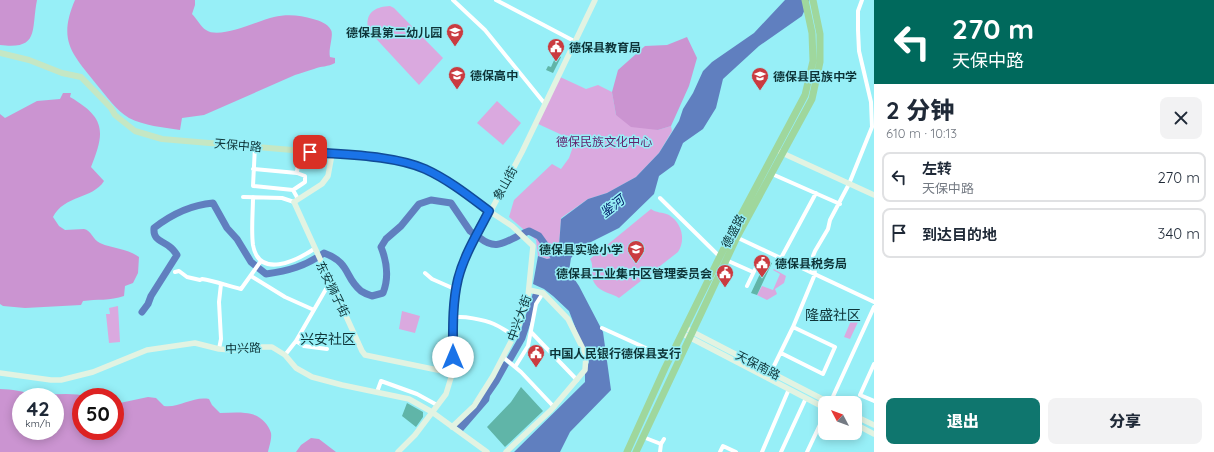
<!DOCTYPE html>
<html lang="zh">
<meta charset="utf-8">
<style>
:root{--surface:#fff;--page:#f2f2f3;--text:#1f2937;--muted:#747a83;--line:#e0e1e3;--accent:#0f766e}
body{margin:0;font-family:Quicksand,"Noto Sans SC",sans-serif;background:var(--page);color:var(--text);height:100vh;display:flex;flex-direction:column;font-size:15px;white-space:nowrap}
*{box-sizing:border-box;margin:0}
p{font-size:13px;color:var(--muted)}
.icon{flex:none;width:22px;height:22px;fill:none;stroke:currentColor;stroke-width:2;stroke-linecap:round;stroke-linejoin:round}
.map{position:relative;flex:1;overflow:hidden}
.side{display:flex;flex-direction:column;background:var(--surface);width:340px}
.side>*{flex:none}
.guide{background:#00695c;color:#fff;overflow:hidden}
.needle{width:26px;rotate:311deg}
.controls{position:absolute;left:818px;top:396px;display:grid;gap:8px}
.controls a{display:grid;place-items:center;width:44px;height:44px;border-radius:8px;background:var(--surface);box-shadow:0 2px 10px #0003;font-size:20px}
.speed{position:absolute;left:12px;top:388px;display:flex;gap:8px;font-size:20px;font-weight:700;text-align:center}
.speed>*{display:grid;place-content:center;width:52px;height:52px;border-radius:50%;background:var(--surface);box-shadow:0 2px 10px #0003;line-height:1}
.speed small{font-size:10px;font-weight:400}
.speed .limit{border:6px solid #d22;background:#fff;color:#111}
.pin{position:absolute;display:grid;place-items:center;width:34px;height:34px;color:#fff;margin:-17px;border-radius:8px;box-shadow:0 2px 6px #0006}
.me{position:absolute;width:44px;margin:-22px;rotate:0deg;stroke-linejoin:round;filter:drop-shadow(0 0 3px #0008)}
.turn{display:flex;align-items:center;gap:14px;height:84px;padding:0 12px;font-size:18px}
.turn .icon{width:52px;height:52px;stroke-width:2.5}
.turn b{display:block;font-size:28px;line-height:34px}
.round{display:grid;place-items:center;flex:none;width:42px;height:42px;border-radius:8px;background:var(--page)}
.summary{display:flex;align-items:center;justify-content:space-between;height:68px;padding:0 12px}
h1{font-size:24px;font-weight:800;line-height:30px}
.cta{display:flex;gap:8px;margin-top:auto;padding:8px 12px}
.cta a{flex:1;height:46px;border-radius:8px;background:var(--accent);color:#fff;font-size:16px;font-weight:800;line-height:46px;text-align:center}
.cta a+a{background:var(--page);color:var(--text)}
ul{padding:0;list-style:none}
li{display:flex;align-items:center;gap:12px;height:50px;margin:0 8px 6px;padding:0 4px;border:2px solid var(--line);border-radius:8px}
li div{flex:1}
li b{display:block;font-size:15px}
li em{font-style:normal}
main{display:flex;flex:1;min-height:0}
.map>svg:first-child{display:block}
.green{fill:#daa9df}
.forest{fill:#cb94d1;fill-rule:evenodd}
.water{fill:#607fbf}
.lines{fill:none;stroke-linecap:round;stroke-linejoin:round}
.river{stroke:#607fbf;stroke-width:7}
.building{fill:#60b5a8}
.street{stroke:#fff;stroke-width:4}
.secondary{stroke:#e2f3e2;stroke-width:5.5}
.primary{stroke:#c5e7c4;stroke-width:6}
.highway{stroke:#9fd79d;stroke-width:7}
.route-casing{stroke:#114b97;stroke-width:10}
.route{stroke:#1a73e8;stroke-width:7}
.labels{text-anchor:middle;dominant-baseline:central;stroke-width:3;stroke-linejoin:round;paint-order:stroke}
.poi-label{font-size:12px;font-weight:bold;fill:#0e3438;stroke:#97eff7;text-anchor:start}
.park-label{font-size:12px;fill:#64226c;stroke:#97eff7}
.street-label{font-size:12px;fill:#0e3438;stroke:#97eff7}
.water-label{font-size:13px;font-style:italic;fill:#04206c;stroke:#97eff7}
.quarter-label{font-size:14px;fill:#0e3438;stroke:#97eff7}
</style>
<main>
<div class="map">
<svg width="874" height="452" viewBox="0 0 874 452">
<rect width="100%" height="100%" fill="#97eff7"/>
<path class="green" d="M390 6 394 8 443 58 419 85 368 30C365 12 375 7 390 6Z
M558 76 586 89 598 85 612 92 616 115 658 130 671 126 672 131 659 153 636 177 607 193 588 199 561 218 559 246 556 257 547 259 538 256 536 240 509 217 514 200 552 164 561 169 569 158 575 141 536 123Z
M497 101 521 123 503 145 477 123Z
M651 209C656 213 662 212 669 215 682 223 686 240 678 252L619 298C612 293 601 293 595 284 589 276 595 266 590 259Z
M774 269 786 276 784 283 775 289 777 294 767 300 757 295 762 286 773 290 780 274 773 270Z
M118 306 120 342 109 343 106 314H110L109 308Z
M402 311 420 316 415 333 399 329Z
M853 316H855L854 320 858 322 850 339 844 337Z"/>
<path class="forest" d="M0 0H37C31 30 40 50 0 45Z
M75 0H195V5L192 14C197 19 201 27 206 30 220 40 259 20 274 17 286 14 301 15 313 19 320 21 327 23 331 30 334 35 328 49 330 57L335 58V63C328 67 321 66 314 69 307 71 302 73 295 75L204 115 182 118 180 130C162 127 145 126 129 118 116 110 107 97 97 85 73 54 57 42 75 0Z
M687 37 697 58 689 86 671 126 658 130 631 127 616 115 612 92 618 70 645 46 667 45Z
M63 93H71L70 97C106 118 105 132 91 167L104 181C93 199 64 195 53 217L59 226 65 230C71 230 78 229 84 229 91 230 93 240 100 243 113 249 127 248 139 257L138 273 133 283 125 286 124 296C110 301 97 299 83 301L81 305 25 308 3 306 0 304V114L5 118 37 101 60 99Z
M0 389C12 389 23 392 35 394 52 396 71 391 88 397H81V431H115V404L148 397 156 398 164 406C180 408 193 396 209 399L212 405 220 413C228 413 237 412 245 413 256 413 268 422 271 433 272 439 269 447 268 452H0ZM21 397H55V431H21Z
M311 438 319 439 336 452H296L301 445Z"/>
<path class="water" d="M785 0H809L802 16 759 46 723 79 716 108 703 129 683 143 674 165 659 176 654 194 619 228 581 247 571 258 569 271 579 286 603 332 611 390 570 432 560 452H514L585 382V371L589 362 585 349 579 337 569 311 553 296 544 289 533 284 538 256 547 259 556 257 559 246 561 219 588 199 607 193 636 177 659 153 679 121 683 109 693 93 703 71 712 62 754 33Z
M504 361 509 365 499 383 490 396 489 401 463 431 456 426Z"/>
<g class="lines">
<path class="river" d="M524 233 529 231 539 236 559 264
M480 238C495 250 503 243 518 236
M142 312 148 304 151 296 177 255C175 252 173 249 170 247 162 240 153 241 154 228 172 214 190 205 213 203L227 228 237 239 251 262 266 274C288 271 306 266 324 253 351 263 344 277 361 291 364 293 369 295 372 296L383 293C389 278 387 262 381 247L386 239 401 226 419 204 431 200 451 203 470 231 474 234
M510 359 522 338 536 295"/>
</g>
<path class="building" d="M553 54 561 57 553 73 546 70 548 66 551 67 555 58 552 57Z
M766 261 772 263 757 295 751 293Z
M521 387 543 411 505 447 487 427 511 402Z
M407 403 423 412V417L416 427 402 416Z"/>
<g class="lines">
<path class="street" d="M453 0 485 30 545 104
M496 0 574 41
M255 146 253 186 293 190 298 199
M253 169 297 173
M772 174 840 204
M293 190 305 182V176L297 173 299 151
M243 197 282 198 294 202
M253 197C253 212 251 230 253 245 259 279 296 261 314 249
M660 198 720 257
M736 237 874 302
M781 258 816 193
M726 260 753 272
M175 272 179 271 187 277 200 280 202 279C216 281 227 286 241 289L261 261
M425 273 432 279 457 290
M251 276 285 297 314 310
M747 286 761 257
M453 318C461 315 485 320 494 324 501 327 507 332 514 335
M793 327 815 274 813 256 815 251 828 229 830 220 849 184 872 127 871 102 859 51 858 30V11L862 0
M602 328 670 359
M531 332 577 380
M296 341 304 346 327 349
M219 349 221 339 219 302 221 284
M285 355 296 341 326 289 332 285
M503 357 521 372 554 407
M874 364 860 395 874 401
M515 367 528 346 536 304 543 293
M771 372 793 327 835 347 823 374 781 353
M377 392 381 381 417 394 437 405
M830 403 874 307
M643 437 661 444
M660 452 661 444 664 439
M720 452 723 446 736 452
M762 452 789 389
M781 452 806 398
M807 452 825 414"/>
<path class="secondary" d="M780 152 874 195
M332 154 328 176 322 184 294 202 362 351 365 355 452 373
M685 328 830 403
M683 334 825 408
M0 373 51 380H61L93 372 147 350 195 343 219 349 232 350 257 347H272L285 355 296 368 312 377 342 385 409 399 432 412 487 452
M855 416 874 425
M855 424 874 434
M452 427 474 406 493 376 517 330 528 296 533 246 512 226 489 211
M398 452 415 435 446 394 453 371V318L458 279 466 258 522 152 595 0
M506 452 551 410 585 370 586 355 568 319 543 293 529 290"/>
<path class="primary" d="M0 53 29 60 62 73 81 77 111 108 115 115 135 131 162 139 386 158 424 169 458 187 489 211"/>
<path class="highway" d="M627 452 665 368 731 234 805 95 813 61 812 33 805 0
M636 452 737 237 812 99 820 62V34L813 0"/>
</g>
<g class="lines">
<defs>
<path id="route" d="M310 152C345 155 393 155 425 169 449 180 469 196 489 211 478 233 464 255 458 279 452 304 453 331 453 357"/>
</defs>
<use href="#route" class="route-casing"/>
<use href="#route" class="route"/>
</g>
<defs>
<symbol id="school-pin" viewBox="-11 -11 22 30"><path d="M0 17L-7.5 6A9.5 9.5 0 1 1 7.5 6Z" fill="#ca3b40" stroke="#97eff7"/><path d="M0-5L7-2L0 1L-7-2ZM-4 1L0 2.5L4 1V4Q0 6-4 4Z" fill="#fff"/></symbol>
<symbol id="civic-pin" viewBox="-11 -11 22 30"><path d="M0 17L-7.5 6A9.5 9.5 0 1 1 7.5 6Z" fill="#ca3b40" stroke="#97eff7"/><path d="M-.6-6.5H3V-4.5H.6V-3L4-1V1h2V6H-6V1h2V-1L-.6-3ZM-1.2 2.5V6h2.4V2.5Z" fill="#fff"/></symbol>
</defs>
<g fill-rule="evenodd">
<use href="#school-pin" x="445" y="22" width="20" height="27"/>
<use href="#civic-pin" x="546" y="37" width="20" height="27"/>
<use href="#school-pin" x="447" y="65" width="20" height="27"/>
<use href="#school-pin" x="750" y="66" width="20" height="27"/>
<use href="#school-pin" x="626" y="239" width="20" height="27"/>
<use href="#civic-pin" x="752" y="253" width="20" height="27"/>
<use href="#civic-pin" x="715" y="263" width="20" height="27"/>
<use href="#civic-pin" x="526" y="343" width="20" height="27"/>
</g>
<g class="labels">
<g class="poi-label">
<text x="442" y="32" text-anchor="end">德保县第二幼儿园</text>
<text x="569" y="47">德保县教育局</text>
<text x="470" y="75">德保高中</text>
<text x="773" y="76">德保县民族中学</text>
<text x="623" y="249" text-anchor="end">德保县实验小学</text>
<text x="775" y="263">德保县税务局</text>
<text x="712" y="273" text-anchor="end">德保县工业集中区管理委员会</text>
<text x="549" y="353">中国人民银行德保县支行</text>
</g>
<g class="park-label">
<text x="604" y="141">德保民族文化中心</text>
</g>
<g class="street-label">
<text transform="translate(238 145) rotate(5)">天保中路</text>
<text transform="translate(505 183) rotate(-61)">象山街</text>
<text transform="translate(733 231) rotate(-63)">德盛路</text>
<text transform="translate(333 289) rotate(64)">东安狮子街</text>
<text transform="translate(519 318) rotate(-70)">中兴大街</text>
<text transform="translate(243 348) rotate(-2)">中兴路</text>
<text transform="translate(758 365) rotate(27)">天保南路</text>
</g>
<g class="water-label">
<text transform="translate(612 206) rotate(-38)">鉴河</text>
</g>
<g class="quarter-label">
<text x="833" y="315">隆盛社区</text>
<text x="328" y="339">兴安社区</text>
</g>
</g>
</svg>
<div class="controls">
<a><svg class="needle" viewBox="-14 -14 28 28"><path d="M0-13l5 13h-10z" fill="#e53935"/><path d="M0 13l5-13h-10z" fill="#747a83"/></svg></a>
</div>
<div class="speed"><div>42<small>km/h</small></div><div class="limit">50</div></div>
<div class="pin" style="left:310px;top:152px;background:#d93025"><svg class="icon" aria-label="arrive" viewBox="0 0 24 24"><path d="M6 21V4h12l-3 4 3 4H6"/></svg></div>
<svg class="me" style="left:453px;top:357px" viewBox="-20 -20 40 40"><circle r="19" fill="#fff"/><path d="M0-13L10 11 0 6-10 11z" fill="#1a73e8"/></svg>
</div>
<section class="side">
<div class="guide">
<div class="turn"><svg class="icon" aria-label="left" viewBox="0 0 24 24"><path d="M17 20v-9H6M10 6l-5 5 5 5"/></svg><div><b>270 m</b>天保中路</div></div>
</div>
<div class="summary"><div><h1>2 分钟</h1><p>610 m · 10:13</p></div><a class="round"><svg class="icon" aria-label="close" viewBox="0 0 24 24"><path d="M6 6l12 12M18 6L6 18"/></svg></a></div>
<ul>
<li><svg class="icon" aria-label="left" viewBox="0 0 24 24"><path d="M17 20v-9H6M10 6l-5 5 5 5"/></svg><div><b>左转</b><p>天保中路</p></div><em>270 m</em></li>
<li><svg class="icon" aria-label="arrive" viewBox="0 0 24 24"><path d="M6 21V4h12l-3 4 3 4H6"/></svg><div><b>到达目的地</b></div><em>340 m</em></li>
</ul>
<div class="cta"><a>退出</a><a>分享</a></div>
</section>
</main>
